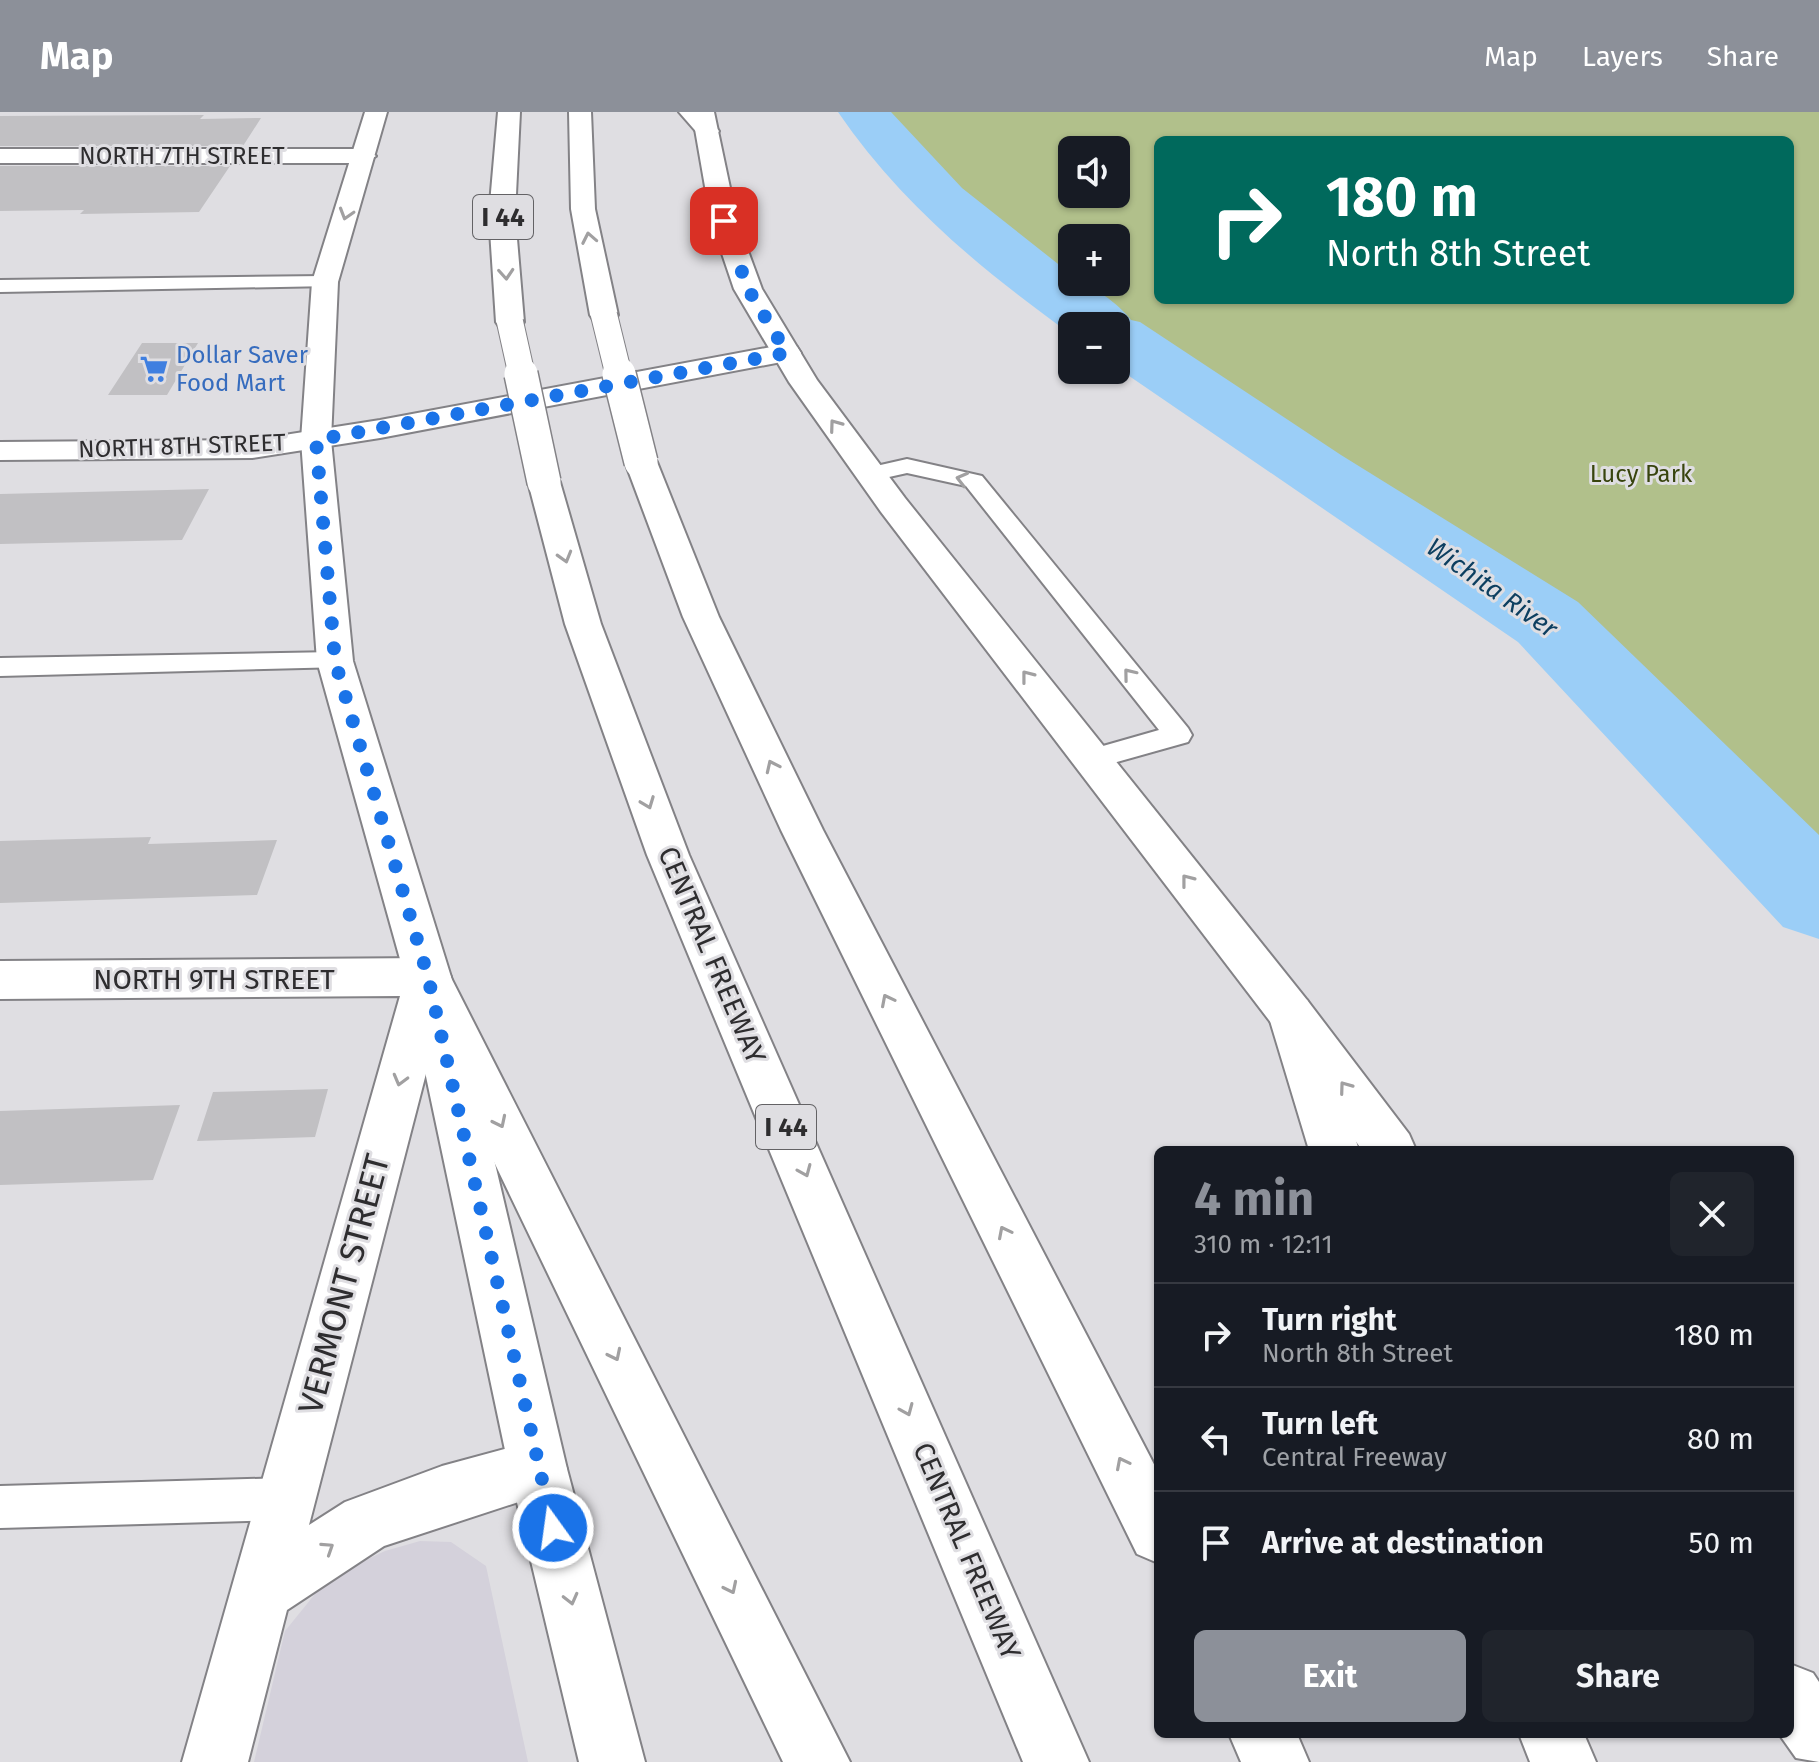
<!DOCTYPE html>
<meta charset="utf-8">
<style>
:root{--surface:#171b24;--page:#20242c;--text:#f1f3f6;--muted:#9ea1a6;--line:#363941;--accent:#8c9099}
body{margin:0;font-family:"Fira Sans",sans-serif;background:var(--page);color:var(--text);height:100vh;display:flex;flex-direction:column;font-size:30px;white-space:nowrap}
*{box-sizing:border-box;margin:0}
p{font-size:26px;color:var(--muted)}
.icon{flex:none;width:44px;height:44px;fill:none;stroke:currentColor;stroke-width:2;stroke-linecap:round;stroke-linejoin:round}
.map{position:relative;flex:1;overflow:hidden}
.sheet{position:absolute;left:1154px;top:1034px;width:640px;height:592px;display:flex;flex-direction:column;background:var(--surface);border-radius:12px;box-shadow:0 2px 6px #0004}
.sheet>*{flex:none}
.hud{position:absolute;left:1154px;top:24px;width:640px;height:168px;border-radius:12px;box-shadow:0 2px 6px #0004;background:#00695c;color:#fff;overflow:hidden}
.controls{position:absolute;left:1058px;top:24px;display:grid;gap:16px}
.controls a{display:grid;place-items:center;width:72px;height:72px;border-radius:12px;background:var(--surface);box-shadow:0 2px 6px #0004;font-size:40px}
.pin{position:absolute;display:grid;place-items:center;width:68px;height:68px;color:#fff;margin:-34px;border-radius:16px;box-shadow:0 4px 12px #0006}
.me{position:absolute;width:88px;margin:-44px;rotate:346deg;stroke-linejoin:round;filter:drop-shadow(0 0 6px #0008)}
.turn{display:flex;align-items:center;gap:28px;height:168px;padding:0 40px;font-size:36px}
.turn .icon{width:104px;height:104px;stroke-width:2.5}
.turn b{display:block;font-size:56px;line-height:68px}
.round{display:grid;place-items:center;flex:none;width:84px;height:84px;border-radius:12px;background:var(--page)}
.overview{display:flex;align-items:center;justify-content:space-between;height:136px;padding:0 40px}
h1{font-size:48px;font-weight:700;line-height:60px;color:var(--accent)}
.primary-button{display:flex;gap:16px;margin-top:auto;padding:16px 40px}
.primary-button a{flex:1;height:92px;border-radius:12px;background:var(--accent);color:#fff;font-size:32px;font-weight:700;line-height:92px;text-align:center}
.primary-button a+a{background:var(--page);color:var(--text)}
ul{padding:0;list-style:none}
li{display:flex;align-items:center;gap:24px;height:104px;padding:0 40px;border-top:2px solid var(--line)}
li div{flex:1}
li b{display:block;font-size:30px}
li em{font-style:normal}
header{display:flex;align-items:center;gap:48px;box-sizing:border-box;height:112px;padding:0 40px;background:var(--accent);color:#fff}
header strong{font-size:38px}
nav{display:flex;gap:44px;margin-inline-start:auto;font-size:28px}
.map>svg:first-child{display:block}
.built{fill:#d4d1db}
.green{fill:#b1c08b;fill-rule:evenodd}
.lines{fill:none;stroke-linecap:round;stroke-linejoin:round}
.river{fill:#9bcef7;fill-rule:evenodd}
.building{fill:#c1c0c3}
.lane-casing{stroke:#838286;stroke-width:4}
.street-casing{stroke:#838286;stroke-width:4}
.secondary-casing{stroke:#838286;stroke-width:4}
.highway-casing{stroke:#838286;stroke-width:4}
.lane{fill:#fff;fill-rule:evenodd}
.street{fill:#fff;fill-rule:evenodd}
.secondary{fill:#fff;fill-rule:evenodd}
.highway{fill:#fff;fill-rule:evenodd}
.highway-bridge-far1-casing{stroke:#838286;stroke-width:28;stroke-linecap:butt}
.highway-bridge-casing{stroke:#838286;stroke-width:36;stroke-linecap:butt}
.highway-bridge-far1{stroke:#fff;stroke-width:26}
.highway-bridge{stroke:#fff;stroke-width:33}
.oneway{stroke:#a1a0a1}
.route{stroke:#1a73e8;stroke-width:14;stroke-dasharray:0 25.2}
.labels{text-anchor:middle;dominant-baseline:central;stroke-width:6;stroke-linejoin:round;paint-order:stroke}
.far-street-label{font-size:24px;fill:#2e2d2f;stroke:#dfdee2}
.far-shop-label{font-size:24px;fill:#366cbe;stroke:#dfdee2;text-anchor:start}
.far-park-label{font-size:24px;fill:#38440e;stroke:#dfdee2}
.shield{fill:#dfdee2;stroke:#636265;stroke-width:2}
.shield-label{font-size:26px;font-weight:bold;fill:#2e2d2f}
.far-water-label{font-size:26px;font-style:italic;fill:#0d3f60;stroke:#dfdee2}
.street-label{font-size:28px;fill:#2e2d2f;stroke:#dfdee2}
.near-street-label{font-size:34px;fill:#2e2d2f;stroke:#dfdee2}
</style>
<header>
<strong>Map</strong>
<nav><a>Map</a><a>Layers</a><a>Share</a></nav>
</header>
<div class="map">
<svg width="1819" height="1650" viewBox="0 0 1819 1650">
<rect width="100%" height="100%" fill="#dfdee2"/>
<path class="built" d="M420 1429 451 1430 486 1454 528 1650H254L285 1519 328 1466 385 1439Z"/>
<path class="green" d="M864 0H1819V786L1548 510 1314 359 1116 224V214C1070 214 893 44 864 0ZM1158 28H1790V188H1158ZM1072 38H1116V82H1072ZM1072 126H1116V170H1072Z"/>
<g class="lines">
<path class="river" d="M838 0H891L962 76 1072 163V170C1090 170 1120 193 1131 208L1140 210 1341 343 1578 490 1819 723V827L1783 815 1518 530 1116 255V214H1072V223C983 159 900 91 838 0Z"/>
</g>
<path class="building" d="M204 3 200 7 261 6 243 34H0V4Z
M0 54H230L199 100 80 102 84 98 0 99Z
M142 231H198L167 283H108Z
M209 377 182 428 0 432V382Z
M151 725 148 732 277 728 257 783 0 791V729Z
M328 977 315 1025 197 1029 213 980Z
M180 993 153 1068 0 1073V999Z"/>
<g class="lines">
<defs>
<path id="lane" d="M325 164 332 166 335 170 332 174 0 180V168Z
M907 347 982 364 1188 616 1192 623 1188 630 1092 657 1082 654 1078 647 1082 640 1159 618 966 374 907 361 871 369 859 362 863 357Z
M335 540 344 543 348 549 344 555 0 564V546Z
M286 1366 301 1372 307 1387 301 1402 286 1408 0 1416V1374Z"/>
<path id="street" d="M0 37H364L376 44 364 51H0Z
M787 232 797 235 801 241 797 247 380 326 252 346 0 348V330L252 328 380 308Z
M428 846 444 852 451 865 309 1413 345 1390 442 1354 538 1328 558 1337 567 1357 558 1377 384 1434 287 1498 248 1650H182L400 884 0 887V849Z"/>
<path id="secondary" d="M365 0H387L338 170 331 328 353 549 451 865 567 1357 645 1650H579L509 1357 405 865 317 549 301 328 312 170Z
M692 0H714L737 109 762 177 817 268 905 386 1307 888 1409 1022 1416 1038H1362L1275 916 881 400 789 270 734 177 711 109Z
M1790 1552 1813 1561 1819 1570V1650L1796 1646 1779 1622H1790Z"/>
<path id="highway" d="M498 0H520L515 103 524 210 520 216H500L496 210 489 103Z
M569 0H591L595 97 618 203 614 209H594L590 203 571 97Z
M679 0H702L719 19 716 24H700Z
M641 341 652 343 657 350 719 505 823 718 1158 1360V1451L1137 1442 781 718 683 505 625 350 630 343Z
M544 360 555 363 560 370 601 512 689 743 1089 1650H1023L647 743 565 512 528 370 533 363Z
M428 846 444 852 850 1650H783L405 865 412 852Z
M1291 882 1307 888 1314 902 1359 1038H1309L1268 902 1275 888Z
M1229 1622H1297L1309 1650H1241Z
M1519 1622H1584L1596 1650H1530Z"/>
</defs>
<use href="#lane" class="lane-casing"/>
<use href="#street" class="street-casing"/>
<use href="#secondary" class="secondary-casing"/>
<use href="#highway" class="highway-casing"/>
<use href="#lane" class="lane"/>
<use href="#street" class="street"/>
<use href="#secondary" class="secondary"/>
<use href="#highway" class="highway"/>
<defs>
<path id="highway-bridge-far1" d="M604 203 619 264
M510 210 522 264"/>
<path id="highway-bridge" d="M521 262 544 370
M619 262 641 350"/>
</defs>
<use href="#highway-bridge-far1" class="highway-bridge-far1-casing"/>
<use href="#highway-bridge" class="highway-bridge-casing"/>
<use href="#highway-bridge-far1" class="highway-bridge-far1"/>
<use href="#highway-bridge" class="highway-bridge"/>
</g>
<defs><path id="oneway-chevron" d="M-2-3.5L2.5 0L-2 3.5" fill="none" stroke-width="1.6" stroke-linecap="round" stroke-linejoin="round" transform="scale(2)"/></defs>
<g class="oneway">
<use href="#oneway-chevron" transform="translate(346 102) rotate(107)"/>
<use href="#oneway-chevron" transform="translate(589 126) rotate(-101)"/>
<use href="#oneway-chevron" transform="translate(506 162) rotate(86)"/>
<use href="#oneway-chevron" transform="translate(835 313) rotate(-126)"/>
<use href="#oneway-chevron" transform="translate(962 367) rotate(-166)"/>
<use href="#oneway-chevron" transform="translate(565 445) rotate(74)"/>
<use href="#oneway-chevron" transform="translate(1129 562) rotate(-129)"/>
<use href="#oneway-chevron" transform="translate(1027 564) rotate(-128)"/>
<use href="#oneway-chevron" transform="translate(772 654) rotate(-115)"/>
<use href="#oneway-chevron" transform="translate(648 691) rotate(69)"/>
<use href="#oneway-chevron" transform="translate(1187 768) rotate(-128)"/>
<use href="#oneway-chevron" transform="translate(887 888) rotate(-117)"/>
<use href="#oneway-chevron" transform="translate(400 968) rotate(105)"/>
<use href="#oneway-chevron" transform="translate(1345 975) rotate(-126)"/>
<use href="#oneway-chevron" transform="translate(500 1010) rotate(64)"/>
<use href="#oneway-chevron" transform="translate(805 1059) rotate(67)"/>
<use href="#oneway-chevron" transform="translate(1004 1120) rotate(-117)"/>
<use href="#oneway-chevron" transform="translate(615 1243) rotate(64)"/>
<use href="#oneway-chevron" transform="translate(907 1298) rotate(67)"/>
<use href="#oneway-chevron" transform="translate(1122 1351) rotate(-117)"/>
<use href="#oneway-chevron" transform="translate(328 1436) rotate(-33)"/>
<use href="#oneway-chevron" transform="translate(731 1476) rotate(64)"/>
<use href="#oneway-chevron" transform="translate(571 1487) rotate(76)"/>
</g>
<g class="lines">
<path class="route" d="M553 1416 428 865 335 549 316 328 787 241 748 177 724 109"/>
</g>
<defs>
<symbol id="supermarket-bare" viewBox="-9 -9 18 18"><path d="M-6-5.5h2.5l.6 2H6L4.5 2H-2.5L-4.4-4H-6ZM-1.5 3.2a1.3 1.3 0 1 0 .1 0ZM3 3.2a1.3 1.3 0 1 0 .1 0Z" fill="#3f7fe0" stroke="#dfdee2" stroke-width="2.5" paint-order="stroke"/></symbol>
</defs>
<g fill-rule="evenodd">
<use href="#supermarket-bare" x="134" y="237" width="40" height="40"/>
</g>
<g class="labels">
<g class="far-street-label">
<text x="182" y="44">NORTH 7TH STREET</text>
<text transform="translate(182 334) rotate(-2)">NORTH 8TH STREET</text>
</g>
<g class="far-shop-label">
<text x="176" y="243">Dollar Saver<tspan x="176" dy="28">Food Mart</tspan></text>
</g>
<g class="far-park-label">
<text x="1641" y="362">Lucy Park</text>
</g>
<g class="shield">
<rect x="473" y="83" width="60" height="44" rx="6"/>
<rect x="756" y="993" width="60" height="44" rx="6"/>
</g>
<g class="shield-label">
<text x="503" y="105">I 44</text>
<text x="786" y="1015">I 44</text>
</g>
<g class="far-water-label">
<text transform="translate(1492 476) rotate(35)">Wichita River</text>
</g>
<g class="street-label">
<text transform="translate(712 843) rotate(67)">CENTRAL FREEWAY</text>
<text x="214" y="867">NORTH 9TH STREET</text>
<text transform="translate(967 1439) rotate(67)">CENTRAL FREEWAY</text>
</g>
<g class="near-street-label">
<text transform="translate(344 1172) rotate(-75)">VERMONT STREET</text>
</g>
</g>
</svg>
<div class="controls">
<a><svg class="icon" aria-label="sound" viewBox="0 0 24 24"><path d="M4 9h4l5-4v14l-5-4H4zM17 9q2 3 0 6"/></svg></a>
<a>+</a>
<a>−</a>
</div>
<div class="pin" style="left:724px;top:109px;background:#d93025"><svg class="icon" aria-label="arrive" viewBox="0 0 24 24"><path d="M6 21V4h12l-3 4 3 4H6"/></svg></div>
<svg class="me" style="left:553px;top:1416px" viewBox="-20 -20 40 40"><circle r="17" fill="#1a73e8" stroke="#fff" stroke-width="3"/><path d="M0-11L8 9 0 5-8 9z" fill="#fff"/></svg>
<div class="hud">
<div class="turn"><svg class="icon" aria-label="right" viewBox="0 0 24 24"><path d="M7 20v-9h11M14 6l5 5-5 5"/></svg><div><b>180 m</b>North 8th Street</div></div>
</div>
<section class="sheet">
<div class="overview"><div><h1>4 min</h1><p>310 m · 12:11</p></div><a class="round"><svg class="icon" aria-label="close" viewBox="0 0 24 24"><path d="M6 6l12 12M18 6L6 18"/></svg></a></div>
<ul>
<li><svg class="icon" aria-label="right" viewBox="0 0 24 24"><path d="M7 20v-9h11M14 6l5 5-5 5"/></svg><div><b>Turn right</b><p>North 8th Street</p></div><em>180 m</em></li>
<li><svg class="icon" aria-label="left" viewBox="0 0 24 24"><path d="M17 20v-9H6M10 6l-5 5 5 5"/></svg><div><b>Turn left</b><p>Central Freeway</p></div><em>80 m</em></li>
<li><svg class="icon" aria-label="arrive" viewBox="0 0 24 24"><path d="M6 21V4h12l-3 4 3 4H6"/></svg><div><b>Arrive at destination</b></div><em>50 m</em></li>
</ul>
<div class="primary-button"><a>Exit</a><a>Share</a></div>
</section>
</div>
